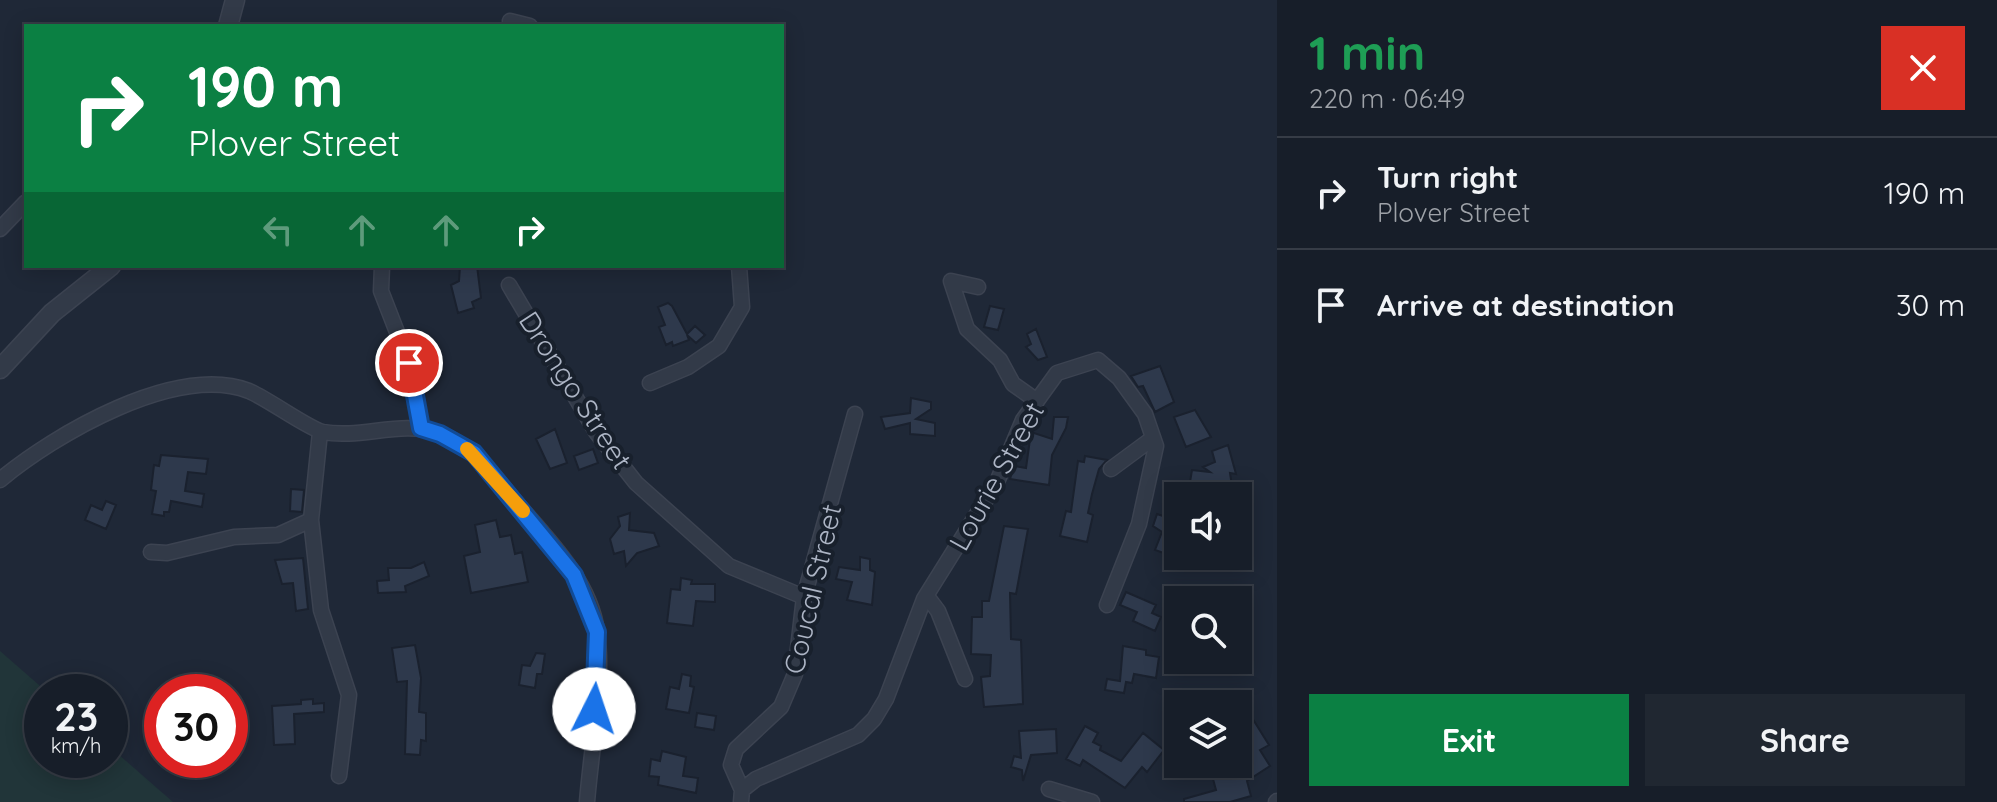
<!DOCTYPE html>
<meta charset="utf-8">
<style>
:root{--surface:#171e29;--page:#202731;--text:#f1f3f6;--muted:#9ea2a8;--line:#363c46;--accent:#0b8043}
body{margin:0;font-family:Quicksand,sans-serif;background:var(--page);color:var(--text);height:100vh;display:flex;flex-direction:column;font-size:30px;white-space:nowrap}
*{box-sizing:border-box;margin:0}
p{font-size:26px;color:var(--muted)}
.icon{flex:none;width:44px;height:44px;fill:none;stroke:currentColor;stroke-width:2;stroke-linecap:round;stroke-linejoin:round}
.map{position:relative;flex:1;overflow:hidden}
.sheet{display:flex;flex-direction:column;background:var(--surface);width:720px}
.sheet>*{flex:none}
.hud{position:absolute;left:24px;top:24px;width:760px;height:244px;border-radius:0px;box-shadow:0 4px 20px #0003,0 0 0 2px var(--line);background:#0b8043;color:#fff;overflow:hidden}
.controls{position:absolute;left:1164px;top:482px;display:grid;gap:16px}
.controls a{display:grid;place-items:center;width:88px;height:88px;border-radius:0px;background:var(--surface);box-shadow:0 4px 20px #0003,0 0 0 2px var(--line);font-size:40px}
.speed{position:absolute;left:24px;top:674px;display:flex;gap:16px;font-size:40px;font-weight:700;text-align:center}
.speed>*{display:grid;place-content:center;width:104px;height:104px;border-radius:50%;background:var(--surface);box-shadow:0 4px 20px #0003,0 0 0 2px var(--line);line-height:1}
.speed small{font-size:20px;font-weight:400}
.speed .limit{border:12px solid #d22;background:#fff;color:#111}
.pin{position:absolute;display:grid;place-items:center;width:68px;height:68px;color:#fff;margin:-34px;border:4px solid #fff;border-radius:50%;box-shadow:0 2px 8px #0007}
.me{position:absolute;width:88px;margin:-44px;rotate:4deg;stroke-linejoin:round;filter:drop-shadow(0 0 6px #0008)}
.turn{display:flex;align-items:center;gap:28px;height:168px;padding:0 32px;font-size:36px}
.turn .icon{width:104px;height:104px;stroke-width:2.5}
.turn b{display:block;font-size:56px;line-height:68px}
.lanes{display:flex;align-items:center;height:76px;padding:0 32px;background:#0003;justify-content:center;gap:40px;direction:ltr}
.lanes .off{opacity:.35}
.round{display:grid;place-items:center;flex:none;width:84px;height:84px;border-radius:0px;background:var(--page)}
.overview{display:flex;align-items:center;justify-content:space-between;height:136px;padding:0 32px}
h1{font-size:48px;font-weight:700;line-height:60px;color:#1e9e55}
.primary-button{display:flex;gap:16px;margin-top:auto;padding:16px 32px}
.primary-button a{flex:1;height:92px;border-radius:0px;background:var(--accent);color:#fff;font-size:32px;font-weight:700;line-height:92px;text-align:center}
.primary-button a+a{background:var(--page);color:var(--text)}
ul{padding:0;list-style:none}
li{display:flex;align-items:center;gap:24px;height:112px;padding:0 32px;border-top:2px solid var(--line)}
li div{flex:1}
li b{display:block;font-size:30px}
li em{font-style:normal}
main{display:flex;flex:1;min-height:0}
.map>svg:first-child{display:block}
.green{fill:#213539}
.building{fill:#2e394c;stroke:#1a212e;stroke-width:2}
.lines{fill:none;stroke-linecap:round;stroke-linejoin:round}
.minor-casing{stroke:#3c4351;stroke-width:17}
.tertiary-casing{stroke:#3c4351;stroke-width:21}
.minor{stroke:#323a48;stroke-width:14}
.tertiary{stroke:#323a48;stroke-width:18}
.route-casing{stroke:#114b97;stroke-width:20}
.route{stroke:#1a73e8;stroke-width:14}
.slow{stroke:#f59e0b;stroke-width:14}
.labels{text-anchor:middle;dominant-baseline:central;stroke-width:8;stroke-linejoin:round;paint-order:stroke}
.street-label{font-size:28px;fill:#adb5c5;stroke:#18202c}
</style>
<main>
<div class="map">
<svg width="1277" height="802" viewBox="0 0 1277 802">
<rect width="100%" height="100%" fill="#1f2837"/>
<path class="green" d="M0 651 47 692H42V760H110V747L173 802H0Z"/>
<path class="building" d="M460 266H477L481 298 472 302 474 308 458 313 451 285 459 281Z
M668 303 672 306 687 334 695 326 705 335 696 343 687 335 689 340 673 346 672 342 666 345 659 327 665 325 658 307Z
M990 306 1004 309 998 330 984 327Z
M1036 329 1047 357 1038 360 1026 347 1031 344 1027 334Z
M1160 366 1174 402 1155 412 1143 386 1138 387 1131 376Z
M911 398 931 402V409L916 419 935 423V436L910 434V423L885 429 881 417 910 413Z
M1195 410 1211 437 1186 447 1174 417Z
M1054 417H1068L1066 428 1052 455 1049 485 1010 479 1014 466 1026 468 1031 432 1052 439Z
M555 429 567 463 550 469 536 439Z
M1228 445 1236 474 1230 473 1232 486 1227 496H1172L1190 482 1192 470 1210 472 1203 467 1215 462 1212 451Z
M593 449 598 463 579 470 574 456Z
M161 455 208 459 206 474 188 472 185 491 204 494 202 507 171 501 169 512H164V516L152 514 156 491 151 490 154 465 159 466Z
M1085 456 1107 460 1099 469 1092 494 1088 513 1093 515 1087 542 1060 536 1066 511 1071 512 1078 461 1084 462Z
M291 489 304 490 302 512 290 511Z
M106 501 116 505 106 529 85 520 91 505 102 510Z
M630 513 629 530 654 533 659 546 637 553 626 566 624 551 614 554 610 539 620 526 618 517Z
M1157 514 1178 521V558L1155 550 1162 532 1153 526Z
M496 520 500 537 511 535 515 554 522 552 528 582 471 593 464 556 480 552 475 525Z
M1004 526 1028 529 1016 594 1010 593 1011 639 1021 640 1023 704 984 707 981 677 990 676 991 655 971 654 972 617H982V601H989Z
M860 557 870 559V570L875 572 872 605 847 600 852 582 836 579 839 567 860 570Z
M303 558 308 609 296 611 293 583 282 584 275 560Z
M424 562 429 576 405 586 406 592 378 593 377 581 389 580 388 568H411Z
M681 578 692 580 691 584H715V602L696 601 693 626 667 623 671 589 680 590Z
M1126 592 1156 605 1152 613 1161 617 1155 631 1133 621 1137 612 1120 605Z
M415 645 421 678 419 712 426 713V741L421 740 420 755 405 754 407 681 397 682 392 648Z
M1123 646 1146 650V655L1159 657 1156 678 1134 674 1132 683 1126 682 1124 693 1105 690 1107 679 1120 681Z
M536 653 545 654 542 674H537L535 688 519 685 522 665 530 666Z
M682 674 691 676 690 686 694 687 689 713 666 709 670 687 679 689Z
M313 699V704L324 703V712L294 714 295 744 274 745 272 706 301 704V700Z
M697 713 716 716 714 730 695 727Z
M1249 713 1269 745 1260 750 1270 766 1247 781 1251 796 1230 802H1184V799L1216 790 1213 779 1248 770 1238 754V720Z
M1085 726 1098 733 1093 742 1101 746 1100 750 1121 761 1143 733 1164 750 1147 772 1142 767 1125 788 1083 760 1080 766 1066 759Z
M1056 729 1057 753 1031 755 1023 781 1022 770 1011 767 1014 756 1021 758 1019 731Z
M662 751 686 757 683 776 698 778 696 793 658 785 659 777 649 776 651 759 660 761Z"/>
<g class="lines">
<defs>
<path id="minor" d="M510 21 530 26
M0 229 26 202
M382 266 381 291 409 363 421 428
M509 285 596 432 636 483 729 566 804 597
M978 287 951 281 967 329 1000 360 1013 384 1037 401
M650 383 688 367 719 346 742 307 739 266
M320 432 311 520 321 610 349 695 339 776
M1111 469 1153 438
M0 480C54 435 176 363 249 391 268 399 309 429 323 432 361 439 402 420 438 433 472 445 492 474 514 500 546 537 591 581 597 632 604 681 591 751 587 802
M151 552 167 553 234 537 278 535 311 520
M924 599H929L938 611 965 679
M1049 789 1092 802
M742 790 731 765 736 749 781 707 795 674 804 597 855 414
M741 802 742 790 756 779 858 735 874 719 886 699 924 599 997 482 1023 420 1057 373 1098 360 1119 378 1145 414 1156 446 1139 524 1107 605
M1276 802 1277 801"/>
<path id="tertiary" d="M228 26 235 0
M0 369 52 313 111 266"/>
</defs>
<use href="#minor" class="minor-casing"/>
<use href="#tertiary" class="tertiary-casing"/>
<use href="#minor" class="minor"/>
<use href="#tertiary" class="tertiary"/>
</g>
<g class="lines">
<defs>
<path id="route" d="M409 363 421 428 440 434 474 453 574 575 597 632 594 709"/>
</defs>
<use href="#route" class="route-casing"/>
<use href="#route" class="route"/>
<path class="slow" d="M467 449 523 511"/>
</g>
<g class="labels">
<g class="street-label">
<text transform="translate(576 390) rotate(57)">Drongo Street</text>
<text transform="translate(996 476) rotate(-61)">Lourie Street</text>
<text transform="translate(812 589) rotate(-77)">Coucal Street</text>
</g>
</g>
</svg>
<div class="controls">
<a><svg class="icon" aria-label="sound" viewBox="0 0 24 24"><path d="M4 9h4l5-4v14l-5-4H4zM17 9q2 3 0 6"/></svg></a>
<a><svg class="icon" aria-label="search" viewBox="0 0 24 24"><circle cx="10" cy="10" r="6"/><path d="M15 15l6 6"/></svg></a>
<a><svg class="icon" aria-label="layers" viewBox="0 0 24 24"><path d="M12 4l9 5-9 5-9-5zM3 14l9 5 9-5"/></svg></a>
</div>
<div class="speed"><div>23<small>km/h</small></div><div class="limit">30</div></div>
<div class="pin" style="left:409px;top:363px;background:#d93025"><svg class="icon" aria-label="arrive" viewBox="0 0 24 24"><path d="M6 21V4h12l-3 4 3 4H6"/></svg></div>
<svg class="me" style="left:594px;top:709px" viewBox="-20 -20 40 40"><circle r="19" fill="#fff"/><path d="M0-13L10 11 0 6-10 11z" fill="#1a73e8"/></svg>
<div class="hud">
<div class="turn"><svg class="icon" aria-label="right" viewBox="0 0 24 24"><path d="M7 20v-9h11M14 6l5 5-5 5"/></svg><div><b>190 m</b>Plover Street</div></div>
<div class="lanes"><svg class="icon off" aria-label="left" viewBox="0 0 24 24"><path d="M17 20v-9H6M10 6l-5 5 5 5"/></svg><svg class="icon off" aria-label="ahead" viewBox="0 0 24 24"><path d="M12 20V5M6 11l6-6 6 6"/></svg><svg class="icon off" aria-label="ahead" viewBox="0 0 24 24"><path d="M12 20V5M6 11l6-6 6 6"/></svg><svg class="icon" aria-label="right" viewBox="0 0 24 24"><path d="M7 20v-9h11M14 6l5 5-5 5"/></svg></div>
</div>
</div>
<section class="sheet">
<div class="overview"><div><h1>1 min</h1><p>220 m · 06:49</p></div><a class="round" style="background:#d93025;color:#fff"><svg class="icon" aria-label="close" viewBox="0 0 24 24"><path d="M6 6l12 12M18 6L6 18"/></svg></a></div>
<ul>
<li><svg class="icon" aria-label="right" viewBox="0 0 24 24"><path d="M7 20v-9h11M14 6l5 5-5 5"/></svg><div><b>Turn right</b><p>Plover Street</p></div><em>190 m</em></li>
<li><svg class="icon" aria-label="arrive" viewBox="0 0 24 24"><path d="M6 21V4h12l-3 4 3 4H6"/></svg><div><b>Arrive at destination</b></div><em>30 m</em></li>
</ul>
<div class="primary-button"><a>Exit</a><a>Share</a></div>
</section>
</main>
